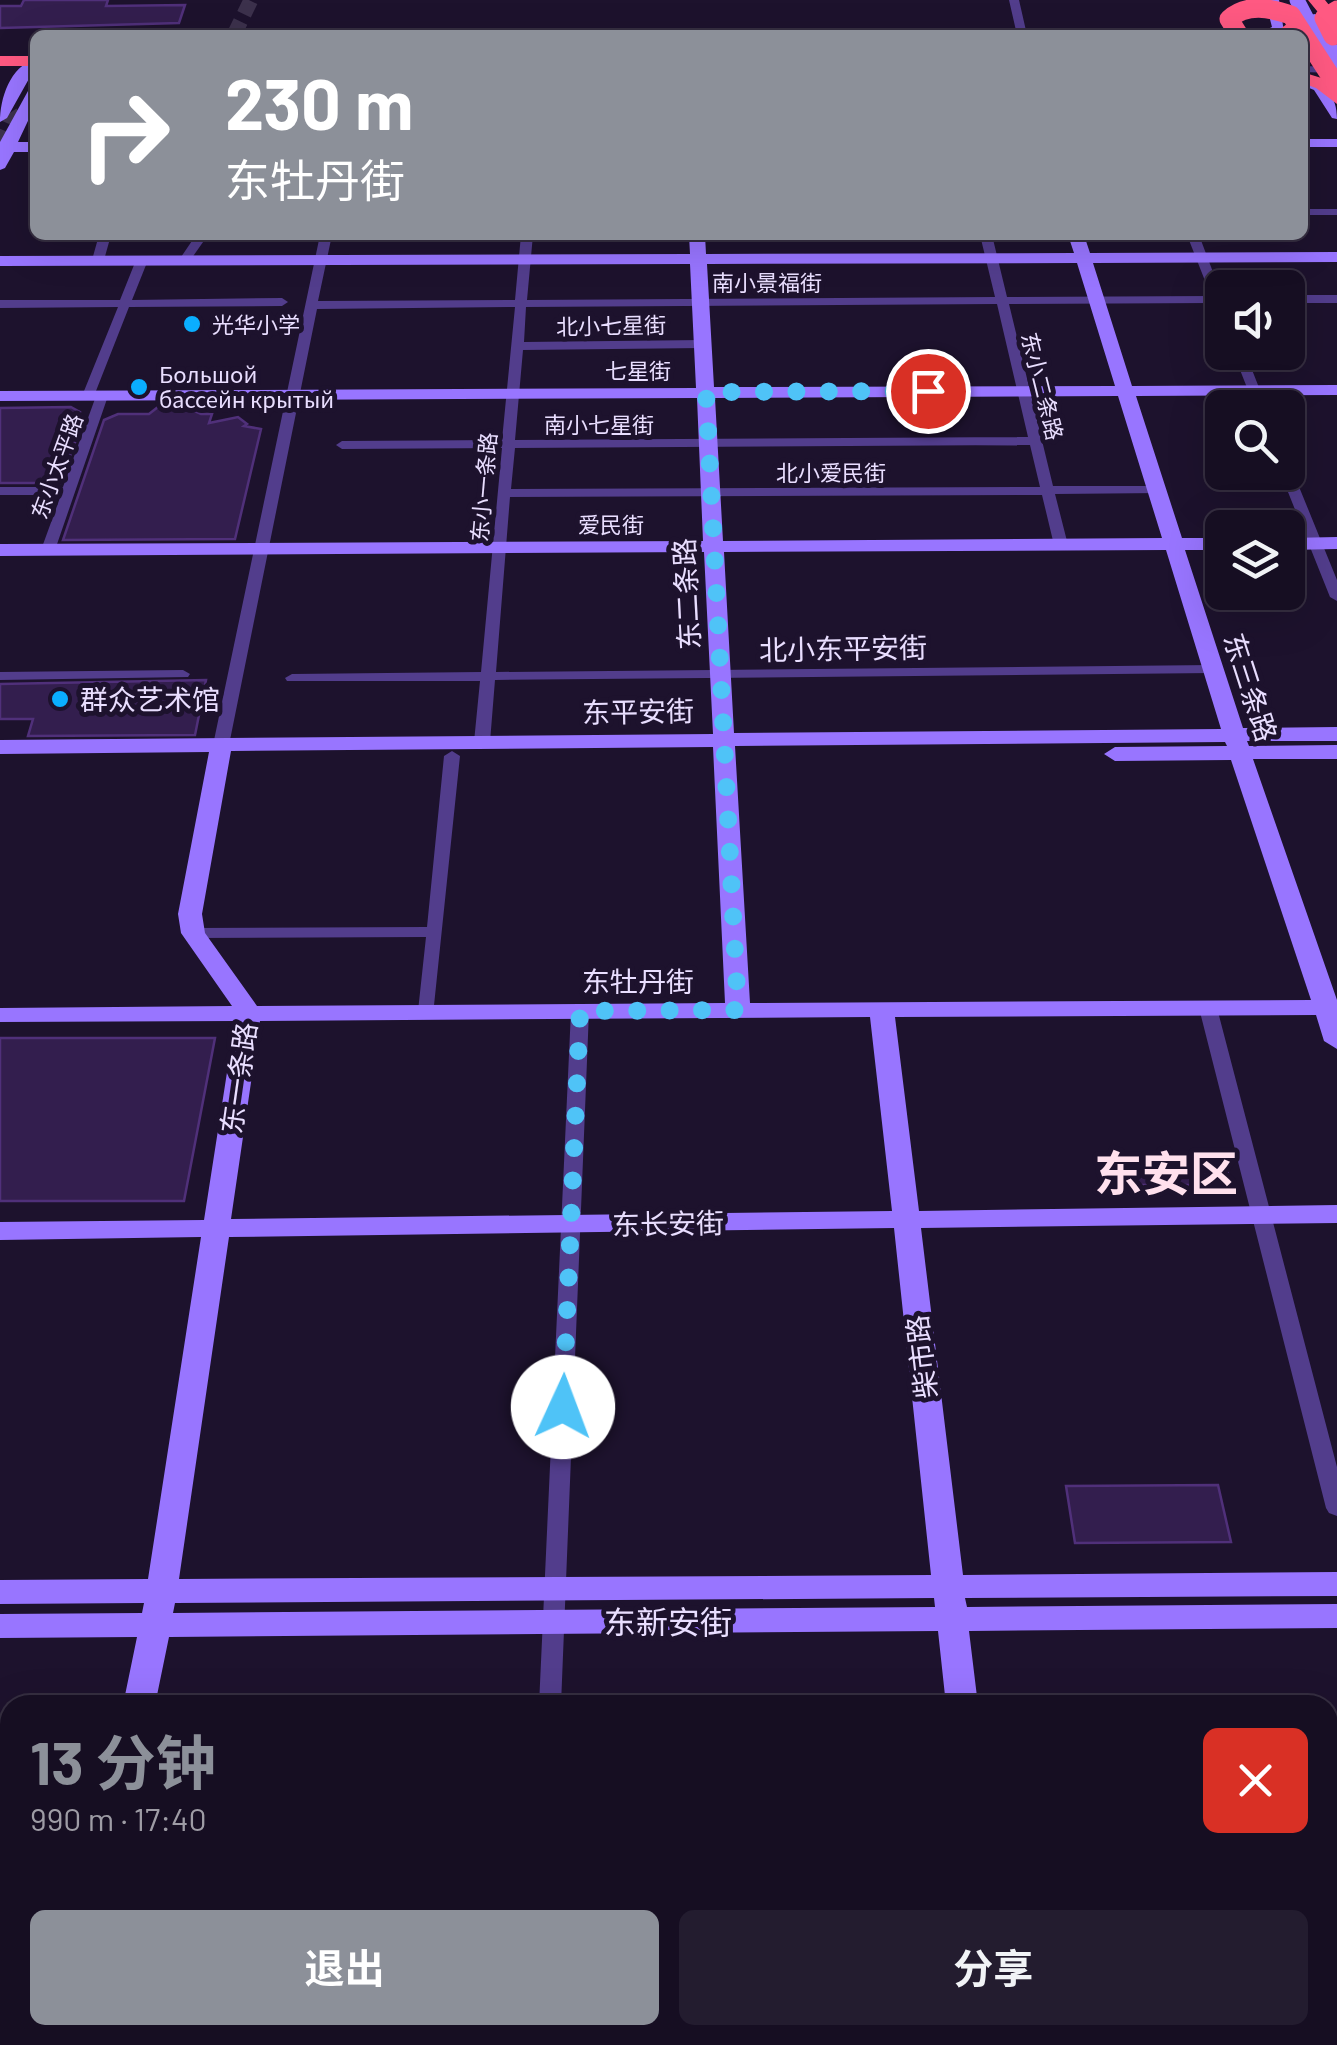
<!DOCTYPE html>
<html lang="zh">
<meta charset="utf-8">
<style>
:root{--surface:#160e22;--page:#231c2f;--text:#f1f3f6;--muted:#9e9ca5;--line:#352e40;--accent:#8c9099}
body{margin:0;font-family:Barlow,"Noto Sans SC",sans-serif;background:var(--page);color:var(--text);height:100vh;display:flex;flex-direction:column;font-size:38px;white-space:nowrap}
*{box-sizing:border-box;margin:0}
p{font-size:32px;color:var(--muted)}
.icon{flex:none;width:55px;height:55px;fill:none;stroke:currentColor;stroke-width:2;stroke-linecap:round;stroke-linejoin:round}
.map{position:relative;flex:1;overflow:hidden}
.sheet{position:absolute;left:0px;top:1695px;width:1338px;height:350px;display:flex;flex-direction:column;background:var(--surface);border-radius:30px 30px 0 0;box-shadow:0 10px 40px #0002,0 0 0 2px var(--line)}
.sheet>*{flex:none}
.guide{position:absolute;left:30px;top:30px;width:1278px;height:210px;border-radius:15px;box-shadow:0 10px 40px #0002,0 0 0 2px var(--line);background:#8c9099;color:#fff;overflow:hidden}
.tools{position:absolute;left:1205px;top:270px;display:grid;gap:20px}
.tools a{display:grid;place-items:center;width:100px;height:100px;border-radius:15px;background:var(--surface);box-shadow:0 10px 40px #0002,0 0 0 2px var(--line);font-size:50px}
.pin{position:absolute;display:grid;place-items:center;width:85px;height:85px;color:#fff;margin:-42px;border:5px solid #fff;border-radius:50%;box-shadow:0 2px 10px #0007}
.me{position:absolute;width:110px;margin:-55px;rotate:2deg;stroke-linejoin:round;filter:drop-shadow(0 0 8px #0008)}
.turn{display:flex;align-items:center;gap:35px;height:210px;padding:0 30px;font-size:45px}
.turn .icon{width:130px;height:130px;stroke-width:2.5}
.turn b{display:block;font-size:70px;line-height:85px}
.round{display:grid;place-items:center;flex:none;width:105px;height:105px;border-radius:15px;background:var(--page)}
.overview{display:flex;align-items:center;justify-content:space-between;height:170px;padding:0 30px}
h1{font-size:60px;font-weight:700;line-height:75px;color:var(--accent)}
.action{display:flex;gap:20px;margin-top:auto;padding:20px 30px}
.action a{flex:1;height:115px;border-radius:15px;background:var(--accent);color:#fff;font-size:40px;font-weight:700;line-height:115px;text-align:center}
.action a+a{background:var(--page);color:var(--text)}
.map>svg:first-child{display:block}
.building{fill:#331e4e;stroke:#50307a;stroke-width:2.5}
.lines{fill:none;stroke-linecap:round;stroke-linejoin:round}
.secondary-tunnel{stroke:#3c314c;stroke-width:15;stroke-dasharray:15 8;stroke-linecap:butt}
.street{fill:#523d8c;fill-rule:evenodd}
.secondary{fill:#9875ff;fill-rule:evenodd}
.highway{fill:#ff5982;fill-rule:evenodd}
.secondary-bridge{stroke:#9875ff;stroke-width:15}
.highway-bridge{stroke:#ff5982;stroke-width:19}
.route{stroke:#4fc3f7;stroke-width:18;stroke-dasharray:0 32.4}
.poi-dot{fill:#0aaeff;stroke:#1d122d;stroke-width:4}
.labels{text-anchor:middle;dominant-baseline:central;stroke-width:10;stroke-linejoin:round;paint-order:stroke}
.far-street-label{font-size:22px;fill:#e9deff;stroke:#1d122d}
.far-poi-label{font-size:22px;fill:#e9deff;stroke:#1d122d;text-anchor:start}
.street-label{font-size:28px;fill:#e9deff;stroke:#1d122d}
.poi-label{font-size:28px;fill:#e9deff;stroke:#1d122d;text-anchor:start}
.near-street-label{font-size:32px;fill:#e9deff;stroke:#1d122d}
.town-label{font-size:48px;font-weight:bold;fill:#ffe0ed;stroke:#1d122d}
</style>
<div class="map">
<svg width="1337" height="2045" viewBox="0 0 1337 2045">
<rect width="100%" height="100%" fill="#1d122d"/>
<path class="building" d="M24 0H108L106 6 185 5 179 23 0 28V6H21Z
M180 404 201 414H212L209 423 238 417 247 424 244 426 261 429 235 539 63 540 104 420 118 414H149L158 407Z
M71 407 80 412 74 432 80 429 60 483H0V408Z
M206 680 195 735 28 736 33 719H0V684Z
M0 1038H215L184 1201H0Z
M1193 1155H1223L1231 1185H1102L1098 1162H1195Z
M1218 1485 1231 1542 1075 1543 1066 1486Z"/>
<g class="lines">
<path class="secondary-tunnel" d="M234 35 251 0
M0 145 10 122 35 105"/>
<path class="street" d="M1009 0H1019L1027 35H1017Z
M1302 66 1337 67V73L1302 72Z
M1302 209H1337V215H1302Z
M99 235H111L104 260 98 263 92 260Z
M196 235H208L189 262H181L179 260Z
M320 235H332L318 301 515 300 521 235H533L527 300 995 297 980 235H992L1007 297 1211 296 1187 235H1199L1222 296V313H1218L1213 303 1009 304 1053 486H1156L1161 487V493L1055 494 1068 545 1061 549 1054 545 1042 495 510 497 496 672 1213 665 1220 669 1213 673 495 680 490 742 482 747 474 742 480 681H287L285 678 292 674 481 672 502 448 342 449 336 445 342 441 502 440 515 307 317 309 229 745 226 748H216L213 745ZM997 304 1028 437 515 440 523 350 703 348 709 344 703 340 524 342 526 307ZM1030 445 1040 487 511 489 515 448Z
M142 257 148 260 132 300 282 298 288 302 282 306 129 307 94 396 84 399 82 396 118 307 0 308V300H120L136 260Z
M1288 295H1337V303H1288Z
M1233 352H1245L1267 408H1255Z
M102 392 108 396 55 550 53 553H43L41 550 61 495H0V487H63L96 396Z
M1288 468 1293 472 1337 580V601L1330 597 1280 472H1288Z
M183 670 190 674 188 677 0 680V672Z
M452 751 460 756 433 1015 427 1016 418 1011 426 937 193 938 185 933 193 928 427 927 444 756Z
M1208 1003 1217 1008 1337 1467V1516L1329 1513 1326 1508 1199 1008Z
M580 1006 589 1011 561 1705H539L571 1011Z
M522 2035H548V2045H522Z"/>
<path class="secondary" d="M1265 0H1279L1284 32 1256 35 1272 27Z
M1314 14 1319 15 1337 45V61L1330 57 1307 18Z
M35 59V68L7 118 0 122C0 98 10 67 35 59Z
M1302 75C1325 83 1337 95 1337 119L1332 118 1314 90 1302 85Z
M35 87V106L18 142H35V152H14L5 168 0 170V142L28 91Z
M1302 139H1337V147H1302Z
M689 235H705L706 254 1074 253 1068 235H1084L1090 253 1337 252V262L1093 263 1132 386 1337 385V395L1136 396 1182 538H1222V550H1185L1243 728 1337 727V741H1247L1249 746 1337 745V759H1253L1337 1000V1049L1324 1041 1316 1015 895 1017 919 1211 1337 1205V1223L921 1228 963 1575 1337 1572V1596L965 1598 967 1607 1337 1604V1628L969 1631 978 1705H946L938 1631 169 1637 155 1705H123L137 1637 0 1638V1614L142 1613 144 1603 0 1604V1580L148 1579 201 1237 0 1240V1222L204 1220 235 1021 0 1022V1008L232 1006 181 933 178 914 209 752 0 754V740L713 734 704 552 0 556V544L703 541 697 398 0 401V391L696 388 690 264 0 266V256L690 254ZM1077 263 1115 386 714 387 707 264ZM1118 396 1162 538 723 541 715 398ZM1166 550 1221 729 734 733 724 552ZM1225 742 1227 746 1115 747 1104 754 1115 761 1231 760 1311 1000 750 1003 735 746ZM713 747 725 1003 257 1006 205 933 202 914 231 751ZM870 1017 892 1211 231 1219 260 1021ZM894 1228 931 1575 179 1579 229 1237ZM934 1598 935 1607 173 1613 175 1603Z
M1337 537V549L1288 550V538Z
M0 2011H10V2035H24L23 2038 0 2043Z
M61 2035H97L95 2045H59Z
M259 2035H514L518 2045H264Z
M986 2035H1022L1023 2045H987Z"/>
<path class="highway" d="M1308 0H1325L1337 15V30L1331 28Z
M1291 21 1299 26 1295 35H1272Z
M0 56H35V66H0Z
M1302 72 1328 80 1337 89V104L1316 88 1302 83Z"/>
<path class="secondary-bridge" d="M1297 0 1332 67"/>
<path class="highway-bridge" d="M1239 35 1229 19C1247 3 1270 8 1291 15L1337 86
M1333 36 1324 18 1337 10"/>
</g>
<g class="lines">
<path class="route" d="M563 1407 580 1011 738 1010 706 392 928 391"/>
</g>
<g class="poi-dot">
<circle cx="192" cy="324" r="10"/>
<circle cx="139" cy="387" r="10"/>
<circle cx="60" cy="699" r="10"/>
</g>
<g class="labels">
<g class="far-street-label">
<text x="767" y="282">南小景福街</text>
<text transform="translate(611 325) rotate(-1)">北小七星街</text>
<text x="638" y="370">七星街</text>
<text transform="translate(1043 386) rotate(76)">东小二条路</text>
<text x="599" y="424">南小七星街</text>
<text transform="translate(56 466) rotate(-70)">东小太平路</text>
<text x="831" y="472">北小爱民街</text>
<text transform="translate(483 487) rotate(-85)">东小一条路</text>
<text x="611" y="524">爱民街</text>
</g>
<g class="far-poi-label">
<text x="212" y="324">光华小学</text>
<text x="159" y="374">Большой<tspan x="159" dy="25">бассейн крытый</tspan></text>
</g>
<g class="street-label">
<text transform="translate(686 594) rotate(-93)">东二条路</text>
<text transform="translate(843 648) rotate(-1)">北小东平安街</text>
<text transform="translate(1251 687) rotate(72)">东三条路</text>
<text transform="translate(638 711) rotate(-1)">东平安街</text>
<text x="638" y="981">东牡丹街</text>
<text transform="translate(238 1078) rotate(-82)">东一条路</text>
<text transform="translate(668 1223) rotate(-1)">东长安街</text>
<text transform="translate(921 1357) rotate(-97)">柴市路</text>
</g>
<g class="poi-label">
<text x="80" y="699">群众艺术馆</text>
</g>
<g class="near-street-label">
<text x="668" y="1621">东新安街</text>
</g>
<g class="town-label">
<text x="1166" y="1172">东安区</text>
</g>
</g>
</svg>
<div class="tools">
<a><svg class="icon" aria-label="sound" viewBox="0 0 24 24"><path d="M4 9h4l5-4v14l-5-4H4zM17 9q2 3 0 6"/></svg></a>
<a><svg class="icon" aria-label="search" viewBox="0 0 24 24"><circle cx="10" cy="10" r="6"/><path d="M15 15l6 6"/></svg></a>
<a><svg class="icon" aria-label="layers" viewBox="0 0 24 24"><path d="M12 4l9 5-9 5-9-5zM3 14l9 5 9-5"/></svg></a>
</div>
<div class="pin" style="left:928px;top:391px;background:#d93025"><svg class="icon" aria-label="arrive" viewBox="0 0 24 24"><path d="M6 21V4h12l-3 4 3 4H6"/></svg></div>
<svg class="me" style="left:563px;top:1407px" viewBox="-20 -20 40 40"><circle r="19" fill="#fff"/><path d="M0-13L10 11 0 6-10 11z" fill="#4fc3f7"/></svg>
<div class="guide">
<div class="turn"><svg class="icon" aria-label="right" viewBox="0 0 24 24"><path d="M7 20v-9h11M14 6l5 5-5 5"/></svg><div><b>230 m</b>东牡丹街</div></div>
</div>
<section class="sheet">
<div class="overview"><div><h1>13 分钟</h1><p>990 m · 17:40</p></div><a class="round" style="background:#d93025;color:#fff"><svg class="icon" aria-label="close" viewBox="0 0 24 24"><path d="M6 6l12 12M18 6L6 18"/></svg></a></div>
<div class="action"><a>退出</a><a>分享</a></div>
</section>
</div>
